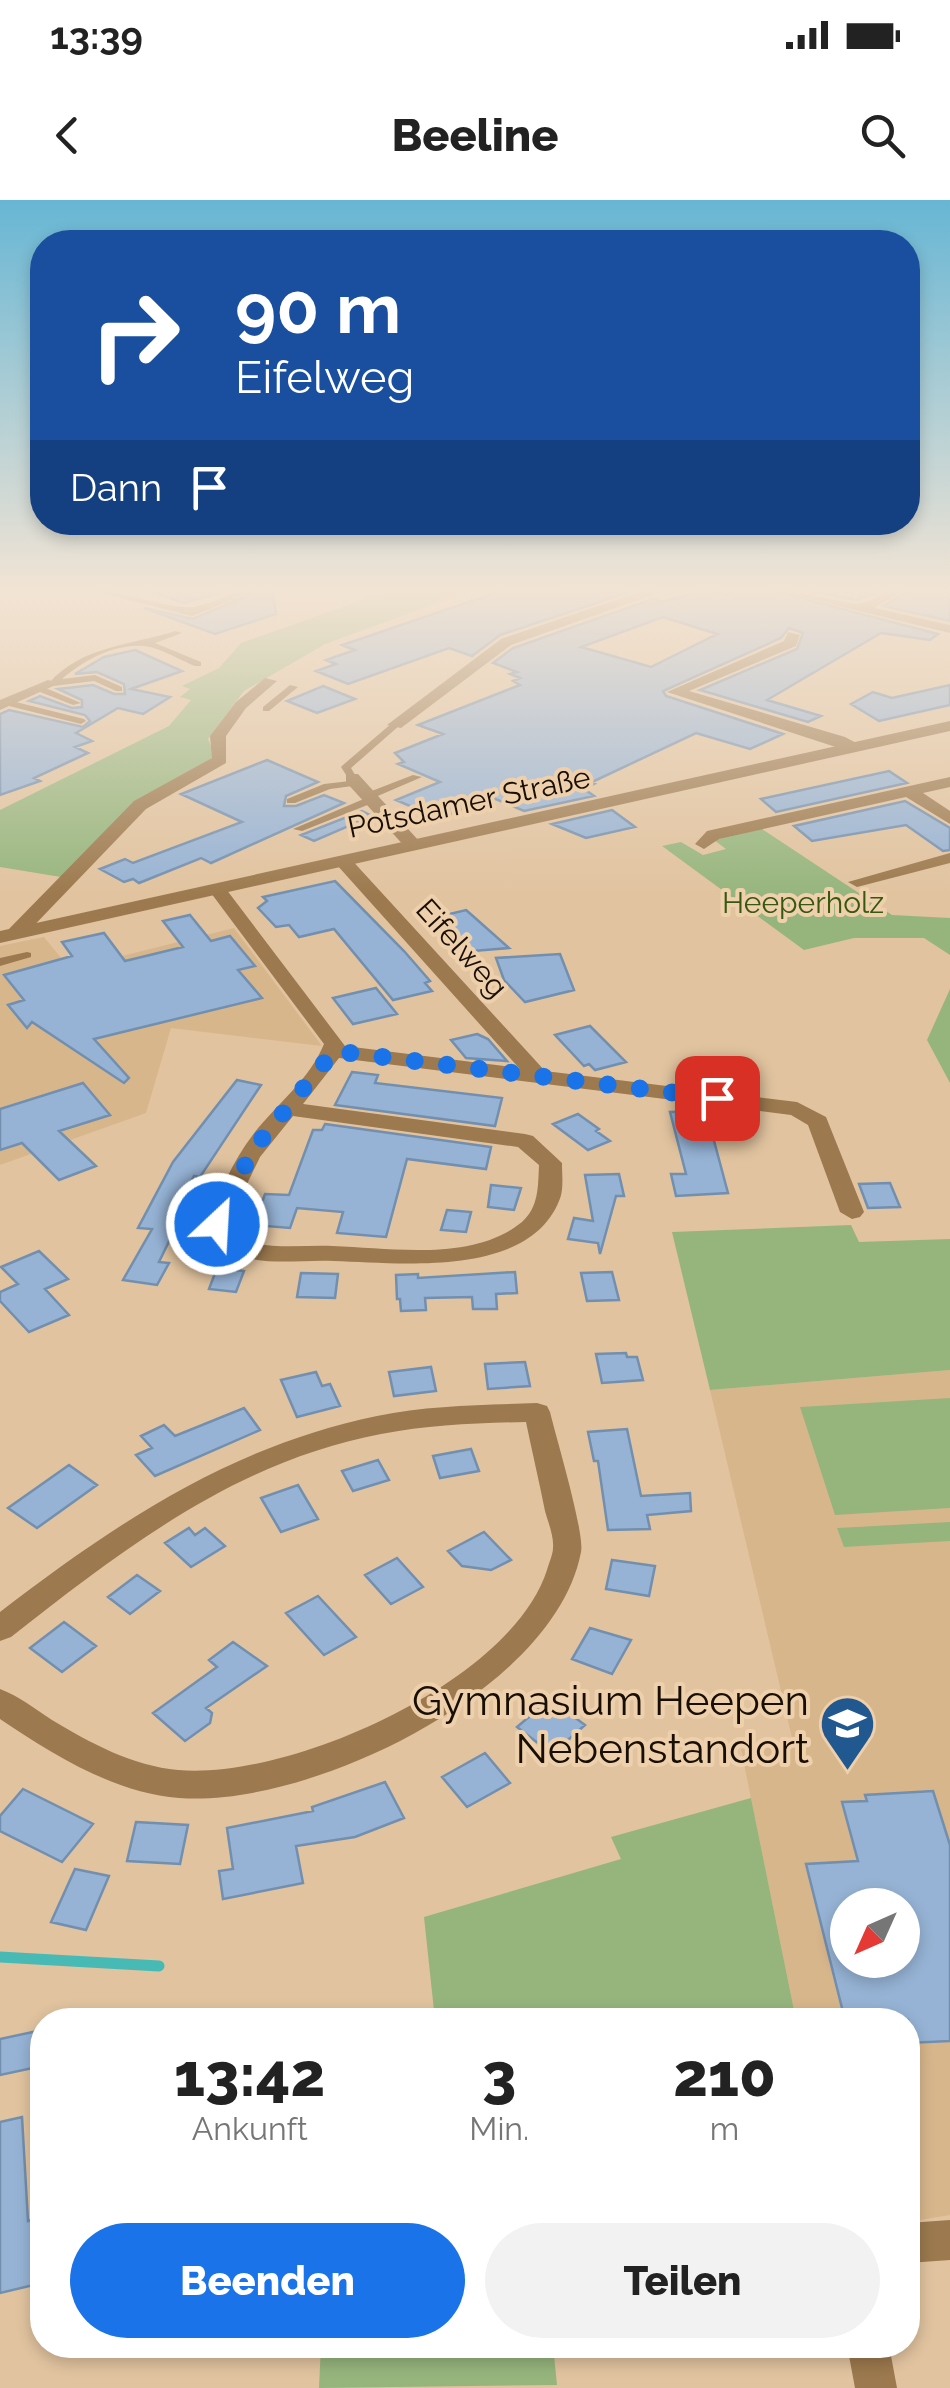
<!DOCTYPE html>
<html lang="de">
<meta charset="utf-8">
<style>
:root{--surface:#fff;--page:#f2f2f2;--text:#222;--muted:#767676;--accent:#1a73e8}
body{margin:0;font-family:Raleway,sans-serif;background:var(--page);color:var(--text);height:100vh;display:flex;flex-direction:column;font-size:38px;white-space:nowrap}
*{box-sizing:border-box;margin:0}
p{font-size:32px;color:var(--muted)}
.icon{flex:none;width:55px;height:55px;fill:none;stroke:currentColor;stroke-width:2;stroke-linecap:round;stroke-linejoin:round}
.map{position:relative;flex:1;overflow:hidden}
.drawer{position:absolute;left:30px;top:1808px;width:890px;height:350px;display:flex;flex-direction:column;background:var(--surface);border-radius:40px;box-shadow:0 5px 15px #0003}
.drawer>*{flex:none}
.guide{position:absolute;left:30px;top:30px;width:890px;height:305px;border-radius:40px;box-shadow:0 5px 15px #0003;background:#1a4fa0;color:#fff;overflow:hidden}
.needle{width:65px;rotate:225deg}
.fabs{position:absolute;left:830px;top:1688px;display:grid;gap:20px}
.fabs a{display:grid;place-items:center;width:90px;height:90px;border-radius:50%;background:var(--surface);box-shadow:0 5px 15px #0003;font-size:50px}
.pin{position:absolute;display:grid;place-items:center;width:85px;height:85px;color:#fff;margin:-42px;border-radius:20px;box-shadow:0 5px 15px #0006}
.me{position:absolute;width:110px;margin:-55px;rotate:25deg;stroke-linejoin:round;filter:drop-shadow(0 0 8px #0008)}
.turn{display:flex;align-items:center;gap:35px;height:210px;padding:0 40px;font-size:45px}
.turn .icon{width:130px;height:130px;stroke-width:2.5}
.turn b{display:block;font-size:70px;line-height:85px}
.then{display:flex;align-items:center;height:95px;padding:0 40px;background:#0003;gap:20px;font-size:38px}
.eta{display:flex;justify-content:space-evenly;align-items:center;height:170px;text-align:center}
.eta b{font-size:60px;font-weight:800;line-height:70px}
.cta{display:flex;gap:20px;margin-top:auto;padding:20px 40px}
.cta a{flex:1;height:115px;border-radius:60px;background:var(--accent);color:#fff;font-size:40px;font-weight:800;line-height:115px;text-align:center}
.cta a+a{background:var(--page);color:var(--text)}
.status{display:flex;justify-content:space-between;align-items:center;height:70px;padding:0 50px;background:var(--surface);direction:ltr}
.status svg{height:28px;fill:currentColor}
header{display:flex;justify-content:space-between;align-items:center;height:130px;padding:0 40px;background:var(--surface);font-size:45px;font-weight:800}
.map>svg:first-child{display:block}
.built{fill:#d8b68c;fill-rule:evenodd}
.green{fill:#96b57d}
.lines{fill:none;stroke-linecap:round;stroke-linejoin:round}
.stream{stroke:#47bab6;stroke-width:11}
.building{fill:#96b3d5;stroke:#728faf;stroke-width:2.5;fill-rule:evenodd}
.service{fill:#9c794e;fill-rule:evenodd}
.minor{fill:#9c794e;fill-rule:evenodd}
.tertiary{fill:#9c794e;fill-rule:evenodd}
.route{stroke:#1a73e8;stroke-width:18;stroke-dasharray:0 32.4}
.labels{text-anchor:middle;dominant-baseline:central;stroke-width:8;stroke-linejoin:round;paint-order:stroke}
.far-street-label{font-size:30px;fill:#180e03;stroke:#eed0ac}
.far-park-label{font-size:30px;fill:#36580f;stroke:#eed0ac}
.near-poi-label{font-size:42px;fill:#180e03;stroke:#eed0ac;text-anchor:end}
</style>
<div class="status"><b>13:39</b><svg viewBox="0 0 49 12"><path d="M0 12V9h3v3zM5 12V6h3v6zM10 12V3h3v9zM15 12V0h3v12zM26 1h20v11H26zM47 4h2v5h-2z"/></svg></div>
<header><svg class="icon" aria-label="back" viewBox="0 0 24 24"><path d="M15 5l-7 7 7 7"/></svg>Beeline<svg class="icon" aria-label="search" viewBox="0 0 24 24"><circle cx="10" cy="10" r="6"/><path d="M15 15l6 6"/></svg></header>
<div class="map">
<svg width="950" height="2188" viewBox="0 0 950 2188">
<rect width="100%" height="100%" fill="#e1c39f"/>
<path class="built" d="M234 728 322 846 171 828 146 913 0 965V746L44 737 70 769Z
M950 1170V2015L908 2022V1820H796L741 1549 793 1542 710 1190ZM848 1705H902V1760H848Z"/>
<path class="green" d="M394 389H475L325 444 244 491 208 539 214 553 210 561 132 605 61 677 0 667V610L169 526 191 500 180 497 190 489 182 486 219 468 241 443Z
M762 629 892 715 950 718V755L924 738H854L804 750 662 646 681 642 703 655 726 649 714 640Z
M950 789V883L927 840Z
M851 1025 859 1042 950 1039V1170L710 1190 672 1032Z
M950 1198V1308L835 1315 800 1207Z
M950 1322V1341L844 1347 837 1328Z
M751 1598 796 1820H435L424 1717 621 1659 611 1637Z
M321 2145H553L557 2185 319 2188Z"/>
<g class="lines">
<path class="stream" d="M0 1757 159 1766"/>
</g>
<path class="building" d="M144 389H235L184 403Z
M263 389H272L276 414 215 434 144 408 193 419Z
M507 389 629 392 500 435 472 456 449 448 348 484 316 471 336 464 326 460 355 450 342 445Z
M730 389H766L938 434 930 440 881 433 767 500 821 516 808 522 700 490 797 449 803 433 789 428 781 438 663 491 666 496 783 534 750 549 696 533 590 583 594 584 584 589 594 596 524 611 491 597 440 619 396 600 440 582 398 564 404 562 395 553 443 534 418 525 520 485 513 481 520 478 510 474 517 472 493 463 513 448 653 399 662 402 707 390 729 396ZM663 417 717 434 651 467 581 447Z
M800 389H885L856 400Z
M910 389H950V421L884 406Z
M135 450 182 471 131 489 170 497 143 514 118 508 76 533 92 541 75 547 88 553 34 578 40 581 0 595V514L9 510 83 527 90 521 85 515 29 501 40 496 72 508 82 507V500L58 489 93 485 114 494H125L124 484 97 472 75 474 104 457Z
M950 485V505L879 521 851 504 873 492 892 498Z
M323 486 355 499 317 513 287 501Z
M267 560 318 582 286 596 284 606H296L324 595 344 603 211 663 201 658 139 683 133 679 124 682 100 669 125 659 133 663 242 622 181 594Z
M889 571 907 583 776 612 761 599Z
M905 601 950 628V650L943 651 906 625 812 641 794 626Z
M612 610 635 627 586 638 552 624Z
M362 611 372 616 314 641 301 635Z
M335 681 404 751 430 781 425 783 432 791 393 800 334 729 299 737 289 725 276 727 258 708 267 701 263 697Z
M466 710 474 717 509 748 473 751 460 743 441 716Z
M190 715 211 741 230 736 255 766 238 770 262 798 94 839 129 878 124 883 32 822 27 828 8 805 24 800 4 775 72 756 62 742 104 733 125 761 183 747 163 721Z
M560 754 574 790 525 802 504 780 496 758Z
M376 788 397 814 353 824 333 798Z
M590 826 626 862 595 870 589 864 584 866 555 835Z
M477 834 488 839 507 861 466 858 451 840Z
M352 872 378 875 375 883 502 898 495 926 335 905Z
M237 880 261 885 200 977 194 976 187 989 193 992 159 1062 169 1063 157 1085 123 1080 152 1029 138 1028 173 962Z
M83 883 110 915 59 931 96 966 59 980 22 943 0 950V909Z
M706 911 728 993 676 996 671 974H686L670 912Z
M578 914 599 929 596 931 610 941 588 950 553 924Z
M325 924 491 947 486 969 407 959 386 1037 337 1033 343 1012 297 1008 290 1028 254 1025 265 994 289 995 313 930H322Z
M619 974 624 996H616L600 1054 598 1043 568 1039 574 1018 593 1021 585 975Z
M890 983 900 1007 868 1008 859 984Z
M491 985 521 988 514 1010 488 1007Z
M447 1010 471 1012 466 1032 441 1030Z
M39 1051 68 1079 45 1089 69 1115 29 1132 0 1101V1092L18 1084 1 1067Z
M217 1068 244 1071 236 1092 209 1089Z
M515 1072 517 1093 496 1094 497 1109H473L472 1097 425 1098 426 1110 401 1111 400 1099H397L396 1075 418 1074V1078Z
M612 1072 619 1100 587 1101 581 1073Z
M301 1073 338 1074 335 1098 297 1097Z
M626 1153 627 1157H637L643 1180 602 1183 596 1154Z
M525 1162 530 1186 488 1189 485 1164Z
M431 1167 436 1191 394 1196 389 1172Z
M316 1172 322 1186 330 1184 340 1206 297 1217 281 1180Z
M244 1208 260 1230 155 1276 136 1255 152 1248 141 1236 164 1225 175 1236Z
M627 1229 641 1296 690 1293 691 1311 647 1315 650 1329 608 1330 598 1261H594L588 1232Z
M471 1249 479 1271 440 1278 433 1256Z
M378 1260 389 1280 353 1291 342 1271Z
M69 1265 97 1285 37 1328 8 1308Z
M298 1285 318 1319 281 1332 261 1298Z
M189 1328 195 1335 205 1328 225 1346 191 1367 165 1343Z
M484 1332 511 1360 491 1370 462 1366 448 1351Z
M397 1358 423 1387 391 1404 365 1375Z
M612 1360 655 1366 649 1396 606 1389Z
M137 1375 160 1391 130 1414 108 1397Z
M318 1396 356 1437 324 1455 286 1413Z
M64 1422 96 1446 62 1472 30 1448Z
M590 1428 631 1440 612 1474 572 1459Z
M233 1442 267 1466 206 1508 212 1513 210 1523 185 1541 153 1513 217 1467 209 1460Z
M550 1499 585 1525 552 1554 517 1527Z
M485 1553 510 1583 467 1607 442 1577Z
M385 1582 404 1618 355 1637 296 1646 303 1683 223 1699 219 1671 233 1669 227 1628 313 1611 312 1607Z
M23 1589 93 1624 62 1662 0 1631V1616Z
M933 1591 950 1645V1841L908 1843V1820H845L806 1664 858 1661 842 1602 867 1601 865 1595ZM848 1705H902V1760H848Z
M136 1622 188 1625 180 1664 127 1661Z
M75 1669 109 1676 86 1730 51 1722Z
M42 1830V1866L0 1875V1839Z
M22 1917 28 2021 42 2017V2083L0 2093V1922Z"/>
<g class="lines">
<path class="service" d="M175 431 182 433 155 443 201 462V466H195C180 460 166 451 150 447 119 441 84 460 62 479L95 475 122 487V491H116L94 481 53 486 49 483C83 445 130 446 175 431Z
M290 485 298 487 269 511H263V507Z
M35 486H41L81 503 73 505 35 490Z
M4 499 84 519 86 521 81 524 1 504 0 501Z
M392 523 400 525 351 568 357 578 356 580 361 583 360 585 330 589 295 603H287V599L324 584 350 581 341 567 343 565Z
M413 575 422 577 373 598 376 600 375 602 302 631 293 629 366 598 363 596 364 594Z
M27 752 31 753V757L0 766V758Z"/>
<path class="minor" d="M86 389C117 389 172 410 193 407 217 403 235 389 260 389L192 416Z
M648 389H669L511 445 401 528 387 525 501 439Z
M769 389C791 389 851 406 862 403 879 399 887 389 906 389L874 408 950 425V433Z
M788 432 800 435 796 446 689 491 845 537 860 545V551H848L667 492 784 441Z
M265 478 277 481 246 508 226 536V563L146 609 23 737H9V729L134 601 212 558 210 536 236 502Z
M48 480 60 483 0 510V500Z
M346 574H358L419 641V649H407L346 582Z
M950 577V587L923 593 950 611V624L906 597 719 639 704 649 695 644 707 631Z
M950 653V663L857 687 848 682Z
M343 656 349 657 545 871 797 902 826 917 864 1012 860 1017 852 1019 840 1012 808 925 791 915 339 858 303 904 525 934 533 936 562 963C562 975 564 991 559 1001 528 1078 400 1063 334 1061 300 1059 258 1068 227 1050 216 1044 209 1031 206 1019 221 991 233 961 252 936 275 905 309 881 324 844L211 693V685H223L345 846 519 868 337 665V657ZM293 916 518 947 539 965C538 986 539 1007 522 1022 473 1062 391 1048 333 1046 305 1045 276 1049 249 1042L234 1031 230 1019 260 957Z
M537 1203 547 1206 550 1212C556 1237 585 1334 581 1352 555 1491 309 1608 179 1598 114 1593 52 1554 0 1519V1489C19 1496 35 1509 52 1520 90 1543 133 1566 178 1570 290 1580 511 1482 547 1370 549 1363 553 1354 553 1348 554 1336 548 1322 545 1311 539 1281 532 1251 526 1222 477 1223 429 1225 381 1234 237 1261 123 1349 11 1437L0 1441V1412C116 1323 231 1246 377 1216 429 1205 484 1205 537 1203Z
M950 2020V2060L908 2063V2023Z
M847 2145H889L897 2188H855Z"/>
<path class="tertiary" d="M950 521V531L0 743V731Z"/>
</g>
<linearGradient id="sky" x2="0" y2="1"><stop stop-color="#67b6d4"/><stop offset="0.56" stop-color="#f2e4d4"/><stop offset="1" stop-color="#f2e4d4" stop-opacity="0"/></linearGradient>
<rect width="950" height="696" fill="url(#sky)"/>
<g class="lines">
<path class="route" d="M217 1024 252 951 334 851 717 898"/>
</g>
<defs>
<symbol id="school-pin" viewBox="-11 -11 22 30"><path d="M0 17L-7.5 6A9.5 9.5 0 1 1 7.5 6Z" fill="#215890" stroke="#eed0ac"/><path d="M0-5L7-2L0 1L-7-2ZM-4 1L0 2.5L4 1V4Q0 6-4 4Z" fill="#fff"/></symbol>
</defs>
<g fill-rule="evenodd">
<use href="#school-pin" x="816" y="1492" width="63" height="86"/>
</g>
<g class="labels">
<g class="far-street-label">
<text transform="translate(469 602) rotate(-12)">Potsdamer Straße</text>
<text transform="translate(462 748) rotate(48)">Eifelweg</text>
</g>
<g class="far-park-label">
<text x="803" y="702">Heeperholz</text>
</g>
<g class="near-poi-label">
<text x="809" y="1500">Gymnasium Heepen<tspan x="809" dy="48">Nebenstandort</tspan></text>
</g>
</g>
</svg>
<div class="fabs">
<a><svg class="needle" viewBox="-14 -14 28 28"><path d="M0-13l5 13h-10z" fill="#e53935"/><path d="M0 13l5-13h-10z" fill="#767676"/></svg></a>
</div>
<div class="pin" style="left:717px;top:898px;background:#d93025"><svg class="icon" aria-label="arrive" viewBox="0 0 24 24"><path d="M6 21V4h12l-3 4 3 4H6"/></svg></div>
<svg class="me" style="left:217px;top:1024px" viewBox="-20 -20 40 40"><circle r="17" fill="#1a73e8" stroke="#fff" stroke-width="3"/><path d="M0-11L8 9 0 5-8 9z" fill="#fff"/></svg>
<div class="guide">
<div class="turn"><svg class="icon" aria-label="right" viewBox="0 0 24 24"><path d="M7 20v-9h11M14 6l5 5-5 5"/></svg><div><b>90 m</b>Eifelweg</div></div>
<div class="then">Dann<svg class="icon" aria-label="arrive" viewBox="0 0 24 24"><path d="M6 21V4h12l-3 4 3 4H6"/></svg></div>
</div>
<section class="drawer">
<div class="eta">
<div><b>13:42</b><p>Ankunft</p></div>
<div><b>3</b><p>Min.</p></div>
<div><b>210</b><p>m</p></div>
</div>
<div class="cta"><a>Beenden</a><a>Teilen</a></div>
</section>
</div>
